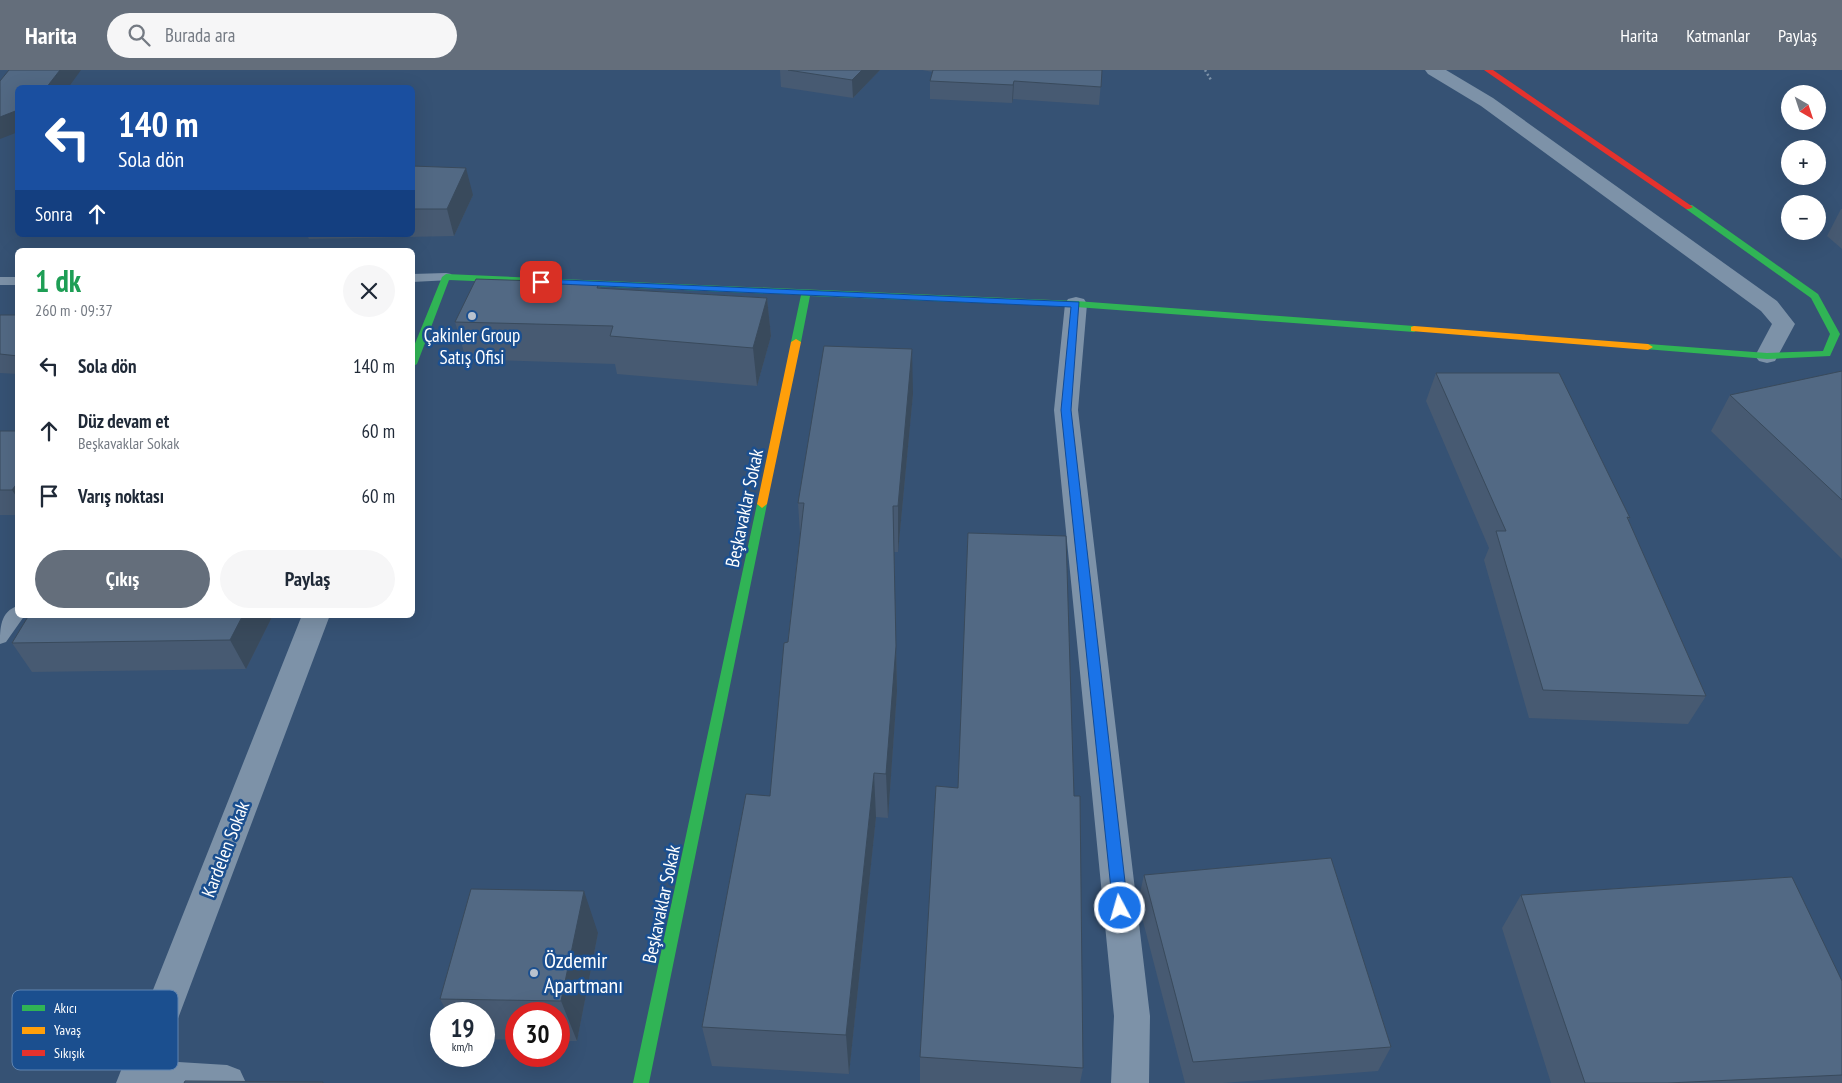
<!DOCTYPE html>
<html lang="tr">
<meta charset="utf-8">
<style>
:root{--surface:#fff;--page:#f6f6f7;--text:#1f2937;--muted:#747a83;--accent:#646e7b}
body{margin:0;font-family:"PT Sans Narrow",sans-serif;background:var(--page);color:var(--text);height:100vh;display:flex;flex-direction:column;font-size:19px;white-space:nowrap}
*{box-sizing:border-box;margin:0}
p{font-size:16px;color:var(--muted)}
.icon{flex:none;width:28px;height:28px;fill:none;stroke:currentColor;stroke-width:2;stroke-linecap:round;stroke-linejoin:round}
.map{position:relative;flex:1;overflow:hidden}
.side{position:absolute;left:15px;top:178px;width:400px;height:370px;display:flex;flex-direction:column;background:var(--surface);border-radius:8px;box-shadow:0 5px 20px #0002}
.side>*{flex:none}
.banner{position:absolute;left:15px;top:15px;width:400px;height:152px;border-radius:8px;box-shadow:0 5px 20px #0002;background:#1a4fa0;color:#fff;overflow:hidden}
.needle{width:32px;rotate:141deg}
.tools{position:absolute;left:1781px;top:15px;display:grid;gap:10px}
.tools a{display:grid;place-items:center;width:45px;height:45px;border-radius:50%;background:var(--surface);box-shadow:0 5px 20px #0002;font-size:25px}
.speed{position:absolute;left:430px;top:932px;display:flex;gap:10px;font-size:25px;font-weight:700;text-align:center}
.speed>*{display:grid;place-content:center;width:65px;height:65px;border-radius:50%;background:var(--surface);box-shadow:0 5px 20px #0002;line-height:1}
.speed small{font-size:12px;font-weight:400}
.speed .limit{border:8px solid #d22;background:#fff;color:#111}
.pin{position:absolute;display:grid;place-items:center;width:42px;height:42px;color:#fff;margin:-21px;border-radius:10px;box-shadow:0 2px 8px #0006}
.me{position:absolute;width:55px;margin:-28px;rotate:354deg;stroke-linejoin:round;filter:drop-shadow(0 0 4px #0008)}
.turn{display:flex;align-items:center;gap:18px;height:105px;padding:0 20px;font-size:22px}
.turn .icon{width:65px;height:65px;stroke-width:2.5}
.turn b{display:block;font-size:35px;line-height:42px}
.then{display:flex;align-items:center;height:48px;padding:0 20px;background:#0003;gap:10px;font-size:19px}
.round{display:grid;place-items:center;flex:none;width:52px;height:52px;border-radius:26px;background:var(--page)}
.overview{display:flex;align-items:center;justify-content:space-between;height:85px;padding:0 20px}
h1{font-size:30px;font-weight:600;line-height:38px;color:#1e9e55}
.primary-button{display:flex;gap:10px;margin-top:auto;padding:10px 20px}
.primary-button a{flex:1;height:58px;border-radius:30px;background:var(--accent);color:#fff;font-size:20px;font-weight:600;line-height:58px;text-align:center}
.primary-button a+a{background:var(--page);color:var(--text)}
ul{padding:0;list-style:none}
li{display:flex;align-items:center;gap:15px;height:65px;padding:0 20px}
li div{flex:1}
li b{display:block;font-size:19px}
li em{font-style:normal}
header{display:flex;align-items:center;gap:30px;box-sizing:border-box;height:70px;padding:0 25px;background:var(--accent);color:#fff}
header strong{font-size:24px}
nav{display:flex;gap:28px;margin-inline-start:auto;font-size:18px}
.search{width:350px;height:45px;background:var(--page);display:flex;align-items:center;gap:12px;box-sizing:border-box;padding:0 18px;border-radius:28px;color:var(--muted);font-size:19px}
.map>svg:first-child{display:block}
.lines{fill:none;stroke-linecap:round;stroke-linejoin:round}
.path{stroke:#7d92a8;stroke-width:2.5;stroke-dasharray:2 2.5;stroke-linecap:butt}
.lane{fill:#7d92a8;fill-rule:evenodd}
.street{fill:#7d92a8;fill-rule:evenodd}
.fast{fill:#30b455;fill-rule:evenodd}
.slow{fill:#ff9f0a;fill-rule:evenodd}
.jam{fill:#e5322d;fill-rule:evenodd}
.wall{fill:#475a72}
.shaded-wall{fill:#394a5c}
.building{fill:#526984;stroke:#394a5c}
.route{fill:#1a73e8;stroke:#114b97}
.poi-dot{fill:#b9c2ce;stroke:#1b4f8f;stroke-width:2}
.labels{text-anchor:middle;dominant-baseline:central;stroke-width:5;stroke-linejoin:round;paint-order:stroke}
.poi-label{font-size:19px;fill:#fff;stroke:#1b4f8f}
.street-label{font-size:19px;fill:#fff;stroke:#1b4f8f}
.near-poi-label{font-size:22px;fill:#fff;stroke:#1b4f8f;text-anchor:start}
.key{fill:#1b4f8f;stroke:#5f84b1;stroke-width:1}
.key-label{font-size:14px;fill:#fff}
</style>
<header>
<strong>Harita</strong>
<div class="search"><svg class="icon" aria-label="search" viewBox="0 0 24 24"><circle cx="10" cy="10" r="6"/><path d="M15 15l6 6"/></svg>Burada ara</div>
<nav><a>Harita</a><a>Katmanlar</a><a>Paylaş</a></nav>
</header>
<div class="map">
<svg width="1842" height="1013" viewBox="0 0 1842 1013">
<rect width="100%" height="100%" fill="#365274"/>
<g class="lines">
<path class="path" d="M1205 0 1211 10"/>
<path class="lane" d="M446 203 451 204 453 207 451 210 412 212V204Z
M0 207H18V215H0Z
M18 536V545H25L6 572 0 574C0 559 0 541 18 536Z"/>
<path class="street" d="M1425 0H1446L1493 28 1777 231 1795 254 1775 291 1767 293 1759 291 1755 286 1772 254 1761 241 1481 36 1428 4Z
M1076 227 1084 229 1087 234 1078 340 1150 946 1149 1013H1111L1114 946 1054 340 1065 234 1068 229Z
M302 545H330L162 991 227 995 240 1000 246 1013H116Z"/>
<path class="fast" d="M1686 135H1692L1818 224 1840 264 1830 286 1767 289 1645 279V275L1648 274 1767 283 1823 281 1830 264 1811 228 1686 139Z
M446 204 1076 231 1414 256 1419 259 1414 262 1076 237 810 226 801 272 796 275 791 272 801 225 449 210 417 294 412 297V281L442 207Z
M762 430 767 434 649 1013H633L757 434Z"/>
<path class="slow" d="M1414 256 1648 274 1653 277 1648 280 1411 261V257Z
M796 269 801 272 767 434 762 438 757 434 791 272Z"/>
<path class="jam" d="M1484 0H1493L1693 137 1689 139H1686Z"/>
</g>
<path class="wall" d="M780 0H880L853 28 781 17Z
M922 0H1102L1099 35 1013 29 1012 33 930 29V11L933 2Z
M412 96 473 125 454 166 309 169 307 165H412Z
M1841 139H1842V179L1827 166Z
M599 213 601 219 767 228 771 266 757 316 617 304 615 294 466 289 455 252Z
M0 245H18V304L0 303Z
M1842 301V489L1711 361 1730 325Z
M1436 303 1630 448 1628 450 1706 626 1688 654 1529 648 1484 490 1489 478 1426 331Z
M913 324 898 482H894L897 621 888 748 876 747 849 1004 712 996 702 957 770 726 800 464 798 433Z
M0 361H18V445H0Z
M29 545H273L246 599 32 602 12 573Z
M1074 726 1083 998 1080 1013H920V987Z
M1144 805 1391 977 1378 1001 1223 1013H1185L1138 832Z
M1521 825 1842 911V1013H1551L1502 858Z
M598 863 577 971H559V944H516V970L484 969V944H448L440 929Z"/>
<path class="shaded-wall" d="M60 0H81L68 18H46Z
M862 0H880L853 28 852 10Z
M1014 11 1013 29 1012 33 1013 15Z
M18 40V62L0 69V47Z
M466 98 473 125 454 166 447 139Z
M767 228 771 266 757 316 753 278Z
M912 279 913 324 898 482V436Z
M18 412V429L12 420Z
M893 436 897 621 888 748 886 704Z
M243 545H273L246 599 230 570Z
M874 703 876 747 849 1004 846 965Z
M584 821 598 863 577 971 561 931Z"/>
<path class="building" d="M9 0H60L46 18H18V40L0 47V11Z
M788 0H862L852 10Z
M933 0H1102L1101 17 1014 11 1013 15 930 11Z
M412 96 466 98 447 139H412Z
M476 209 599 213 597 218 767 228 753 278 610 266 613 256 455 252Z
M0 245H18V286L0 284Z
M824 276 912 279 898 436H893L896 576 886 704 874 703 846 965 702 957 746 724 770 726 784 573 788 572 804 433H798Z
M1842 301V430L1730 325Z
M1436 303H1559L1630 448 1627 447 1706 626 1543 620 1496 461H1506Z
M0 361H18V412L12 420H0Z
M968 463 1066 466 1074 726H1080L1083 998 920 987 936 716 958 718Z
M29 545H243L230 570 12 573Z
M1331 788 1391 977 1193 992 1144 805Z
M1792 807 1842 911V1005L1668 1013H1585L1521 825Z
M471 819 584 821 561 931 440 929Z
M185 1011 323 1012V1013H184Z"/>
<path class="route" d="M541 209 1079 232 1071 340 1128 838 1125 842 1120 844 1116 842 1113 838 1061 340 1071 237 537 213V210Z"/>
<g class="poi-dot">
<circle cx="472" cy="246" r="5"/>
<circle cx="534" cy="903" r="5"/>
</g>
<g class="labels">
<g class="poi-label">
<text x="472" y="265">Çakinler Group<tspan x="472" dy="22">Satış Ofisi</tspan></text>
</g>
<g class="street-label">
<text transform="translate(744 438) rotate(-78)">Beşkavaklar Sokak</text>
<text transform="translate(225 779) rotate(-69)">Kardelen Sokak</text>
<text transform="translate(661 834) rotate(-78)">Beşkavaklar Sokak</text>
</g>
<g class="near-poi-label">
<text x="544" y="890">Özdemir<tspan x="544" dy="25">Apartmanı</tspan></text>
</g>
</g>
<rect x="12" y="920" width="166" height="80" rx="8" class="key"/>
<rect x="22" y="935" width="23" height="6" fill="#30b455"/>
<rect x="22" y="957" width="23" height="7" fill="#ff9f0a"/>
<rect x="22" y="980" width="23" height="6" fill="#e5322d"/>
<g class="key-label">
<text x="54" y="943">Akıcı</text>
<text x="54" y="965">Yavaş</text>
<text x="54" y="988">Sıkışık</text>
</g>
</svg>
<div class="tools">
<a><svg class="needle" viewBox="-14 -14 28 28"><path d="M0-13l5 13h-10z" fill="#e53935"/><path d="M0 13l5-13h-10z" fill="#747a83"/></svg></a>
<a>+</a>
<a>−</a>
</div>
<div class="speed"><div>19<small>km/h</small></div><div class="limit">30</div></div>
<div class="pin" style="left:541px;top:212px;background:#d93025"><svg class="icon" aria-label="arrive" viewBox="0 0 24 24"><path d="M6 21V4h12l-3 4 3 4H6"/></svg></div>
<svg class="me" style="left:1120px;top:838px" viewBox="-20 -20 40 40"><circle r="17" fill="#1a73e8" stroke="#fff" stroke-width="3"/><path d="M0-11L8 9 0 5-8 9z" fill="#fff"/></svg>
<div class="banner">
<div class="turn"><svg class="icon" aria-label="left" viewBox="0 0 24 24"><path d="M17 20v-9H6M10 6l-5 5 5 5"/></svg><div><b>140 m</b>Sola dön</div></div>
<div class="then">Sonra<svg class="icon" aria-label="ahead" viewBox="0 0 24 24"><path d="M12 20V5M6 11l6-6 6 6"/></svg></div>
</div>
<section class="side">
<div class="overview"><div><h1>1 dk</h1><p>260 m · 09:37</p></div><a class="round"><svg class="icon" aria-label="close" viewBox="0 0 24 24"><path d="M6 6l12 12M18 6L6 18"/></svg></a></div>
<ul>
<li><svg class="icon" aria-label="left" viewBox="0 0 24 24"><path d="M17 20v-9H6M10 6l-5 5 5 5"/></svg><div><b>Sola dön</b></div><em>140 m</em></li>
<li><svg class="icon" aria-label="ahead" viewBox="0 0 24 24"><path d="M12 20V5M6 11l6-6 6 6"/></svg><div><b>Düz devam et</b><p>Beşkavaklar Sokak</p></div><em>60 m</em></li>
<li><svg class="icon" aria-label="arrive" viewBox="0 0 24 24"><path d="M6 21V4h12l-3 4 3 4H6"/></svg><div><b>Varış noktası</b></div><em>60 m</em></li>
</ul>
<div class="primary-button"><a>Çıkış</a><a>Paylaş</a></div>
</section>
</div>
